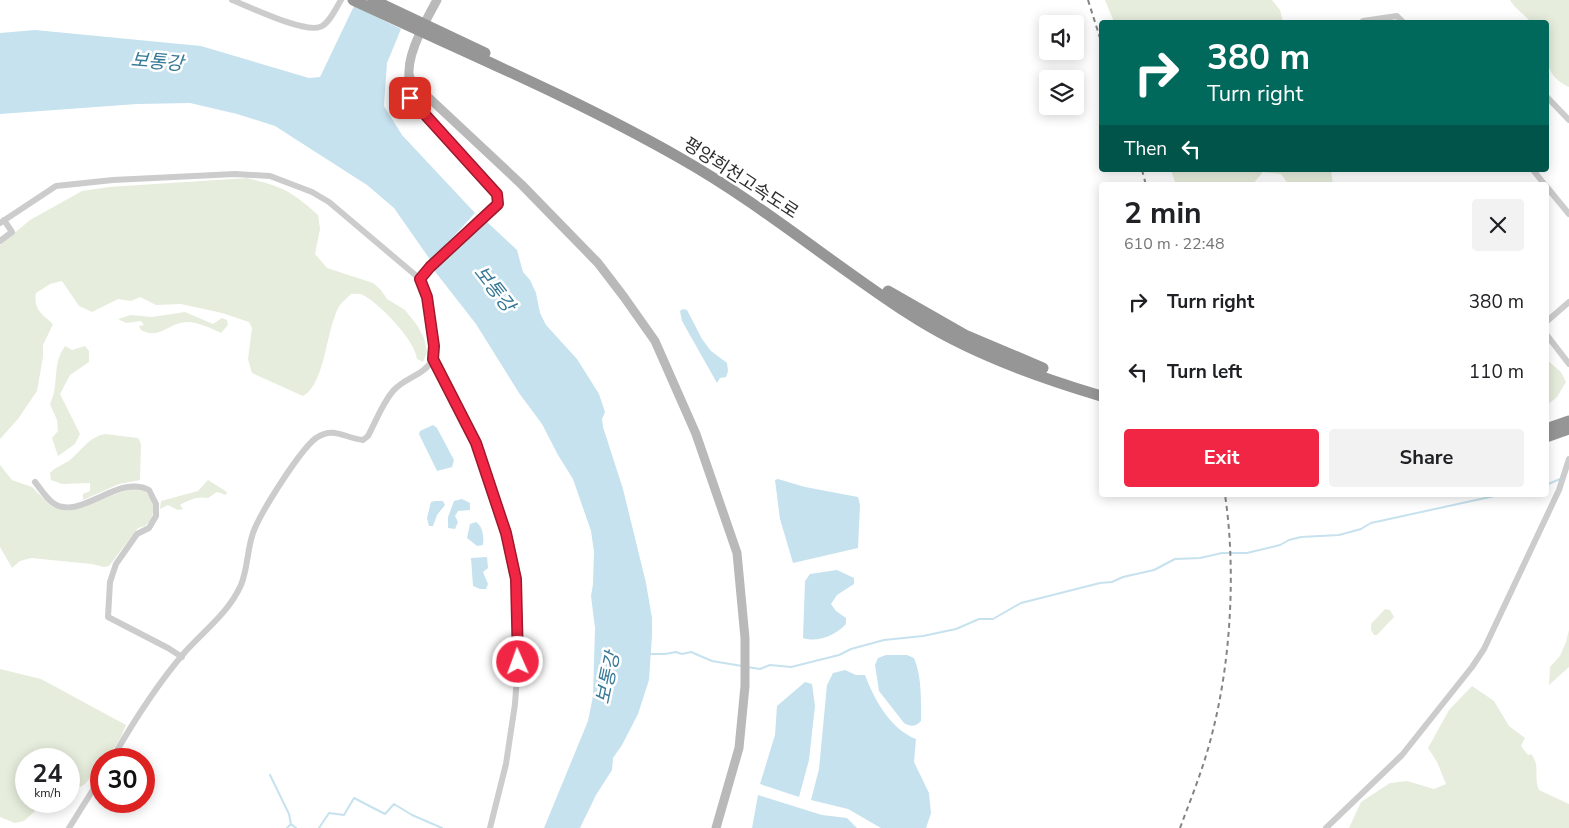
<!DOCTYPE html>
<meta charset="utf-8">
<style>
:root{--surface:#fff;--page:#f2f2f2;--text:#202124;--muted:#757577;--accent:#f12644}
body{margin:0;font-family:"Nunito Sans","Noto Sans KR",sans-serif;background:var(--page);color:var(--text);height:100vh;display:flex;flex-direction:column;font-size:19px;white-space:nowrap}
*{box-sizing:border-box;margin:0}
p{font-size:16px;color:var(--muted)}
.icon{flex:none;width:28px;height:28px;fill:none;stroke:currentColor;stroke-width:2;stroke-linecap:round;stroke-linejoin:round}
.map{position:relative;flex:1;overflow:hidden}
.sheet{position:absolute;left:1099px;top:182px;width:450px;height:315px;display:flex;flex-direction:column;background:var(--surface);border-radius:5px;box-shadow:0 2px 12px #0003}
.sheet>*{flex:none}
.hud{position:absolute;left:1099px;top:20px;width:450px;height:152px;border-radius:5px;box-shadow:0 2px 12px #0003;background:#00695c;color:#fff;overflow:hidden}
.buttons{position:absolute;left:1039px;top:15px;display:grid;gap:10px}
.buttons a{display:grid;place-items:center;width:45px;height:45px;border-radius:5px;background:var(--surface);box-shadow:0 2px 12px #0003;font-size:25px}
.speed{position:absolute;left:15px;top:748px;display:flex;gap:10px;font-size:25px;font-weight:700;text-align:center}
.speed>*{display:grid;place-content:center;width:65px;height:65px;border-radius:50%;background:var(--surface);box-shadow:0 2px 12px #0003;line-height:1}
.speed small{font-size:12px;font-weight:400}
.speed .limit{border:8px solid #d22;background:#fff;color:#111}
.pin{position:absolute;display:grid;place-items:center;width:42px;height:42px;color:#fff;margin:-21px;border-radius:10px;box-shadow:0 2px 8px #0006}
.me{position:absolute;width:55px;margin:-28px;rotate:358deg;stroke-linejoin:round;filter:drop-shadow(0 0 4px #0008)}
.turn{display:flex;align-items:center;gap:18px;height:105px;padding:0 25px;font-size:22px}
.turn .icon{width:65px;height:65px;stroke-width:2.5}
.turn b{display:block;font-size:35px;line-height:42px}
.then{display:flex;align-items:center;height:48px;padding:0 25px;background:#0003;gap:10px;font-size:19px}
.round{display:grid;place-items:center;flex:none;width:52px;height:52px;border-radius:5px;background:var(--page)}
.headline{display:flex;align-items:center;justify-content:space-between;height:85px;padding:0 25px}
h1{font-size:30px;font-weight:700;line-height:38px}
.primary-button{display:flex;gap:10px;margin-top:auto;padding:10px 25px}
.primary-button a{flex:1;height:58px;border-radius:5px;background:var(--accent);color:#fff;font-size:20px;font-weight:700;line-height:58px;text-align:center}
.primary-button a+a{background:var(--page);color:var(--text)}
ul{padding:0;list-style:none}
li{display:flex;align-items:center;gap:15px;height:70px;padding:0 25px}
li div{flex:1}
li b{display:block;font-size:19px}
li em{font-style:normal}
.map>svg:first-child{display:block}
.green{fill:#e6eddc}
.water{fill:#c6e2ee}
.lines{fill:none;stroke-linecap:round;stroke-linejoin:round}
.stream{stroke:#c6e2ee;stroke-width:2}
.street{stroke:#ccc;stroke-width:6}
.secondary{stroke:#b9b9b9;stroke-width:9}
.highway{stroke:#969696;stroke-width:11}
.rail{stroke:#848484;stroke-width:2;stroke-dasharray:5 4;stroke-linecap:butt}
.route-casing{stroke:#9d192c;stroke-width:12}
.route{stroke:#f12644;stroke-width:9}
.labels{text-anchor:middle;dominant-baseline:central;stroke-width:5;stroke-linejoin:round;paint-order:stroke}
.street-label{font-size:18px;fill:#2f2f2f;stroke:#fff}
.water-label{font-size:19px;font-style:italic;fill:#377996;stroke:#fff}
</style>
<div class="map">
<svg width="1569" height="828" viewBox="0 0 1569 828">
<rect width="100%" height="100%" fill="#fff"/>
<path class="green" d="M1105 0H1272L1280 10 1283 22H1114Z
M1510 0H1569V87C1540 74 1546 49 1546 22H1531C1524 14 1515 9 1510 0Z
M1171 170H1331L1333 185H1289L1281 174 1263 172 1252 185H1176Z
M247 178C283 187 290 190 318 215L320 229 315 254 327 268 373 283 381 290 387 299 405 310 417 325 424 338 427 352 423 362 417 359C415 340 380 304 363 295 360 293 355 294 351 294 348 297 343 301 340 305 326 326 326 384 303 396L252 373 248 359 252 328 249 322 222 313 181 304 156 305 140 297 131 301 118 299 92 312 79 306 62 281 50 284 36 293C33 309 42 315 53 324L43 345V357L37 391 18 419 0 439V245L30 220 82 191 109 187Z
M185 312 213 324 222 318 227 320 228 325 221 333C210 328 199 322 186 322 169 323 160 340 141 330L139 326 144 325 141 321 126 323 118 319 131 315 152 317Z
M65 346 72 350 85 346 89 351V362L70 375 60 394 80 434 75 444 58 456 52 438 58 431 57 420 50 404C60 383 51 366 65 346Z
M1546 359 1561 372 1566 382 1557 397 1546 406Z
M105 434 138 438 141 444 140 480 119 484 83 500V494L90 491V483L62 484 51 480 50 473C55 467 63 465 70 460 82 450 89 437 105 434Z
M0 465 12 480 32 487 51 506 68 511 133 488 145 491 152 500 154 509 151 520 145 526 138 528 109 566 104 567 92 564 31 558 20 561 12 568 0 547Z
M208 480 227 492 226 495 217 492 208 498C197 496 189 500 180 505L183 509 178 510 168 505 160 509 161 501 198 491Z
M1385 609 1390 610 1394 617 1377 635H1374L1371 630V624Z
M1569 630V667L1549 685 1550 667 1560 656 1566 642Z
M0 669 41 679 126 725 121 737 107 759H101V766L84 785 69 792V759H26V801H46L24 821 15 823 0 817Z
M1472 686 1494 701 1509 726 1525 738 1521 746 1528 755 1531 754C1541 766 1533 777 1539 790L1569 804V828H1349L1361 802 1390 783 1407 781 1434 789 1446 784 1437 762 1428 748 1449 710Z"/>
<path class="water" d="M354 6 401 29 387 63 384 106 402 135 475 213 431 261 394 208 367 185 275 126 237 114 190 103 137 104 0 114V33L35 30 201 46 309 78 320 77Z
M486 221 517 250 523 272 530 280 536 293 540 313 546 325 577 359 599 394 605 412 602 419 603 427 623 489 646 583 652 618V635L649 680 638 714 622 745 613 758 612 770 596 795 580 828H544L588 721 593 696 595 628 591 596 593 584 594 552 591 531 573 479 558 455 542 424 519 393 476 324 433 269Z
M683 309 687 310 702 339 711 351 727 363 728 371 726 377 720 378 717 383 682 321 680 311Z
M433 425 437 428 454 460 452 467 437 471 419 434 420 431Z
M778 479 805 487 858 497 860 505 858 548 793 563 780 519 775 480Z
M462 499 470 503V510L458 511 455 516 458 522 455 529 448 528V517L454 501Z
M435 501H443L445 505 437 515 433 526H429L427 518 431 502Z
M476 522C483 526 484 538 483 545L477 546 467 538 470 524Z
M487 557 488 568 483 572 488 584 486 589H480L473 586 471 558Z
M837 570 854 578V584L837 595 831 604 836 611 846 618V624C836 635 818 643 803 638L805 581 810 574Z
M886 655H907L914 658C922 677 921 701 921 721 915 727 911 727 904 723L879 691 875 665 878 658Z
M845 670 856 675H865C874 699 890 729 916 739L914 762 929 793 931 813 926 828H881L848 809 811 800 819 769 827 685 833 673Z
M805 682 812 684 815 706 809 760 799 797 760 784 775 735 777 706Z
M758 795 822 815 847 818 857 828H752Z"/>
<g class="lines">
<path class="stream" d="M1546 485 1560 479
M648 654H665L676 652 682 654 691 652 712 661 742 666
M747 667 760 669 770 665 791 667 839 655 851 649 884 640 923 636 956 629 979 619H993L1021 603 1100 583 1112 582 1123 577 1154 570 1175 559 1200 558 1222 553H1247L1280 545 1289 540 1301 537 1339 535 1361 529 1371 523 1499 495
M270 775 289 814 291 824
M287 828 291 824 296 828
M319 828 329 813 344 815 354 798 385 814 394 804 412 815 442 828"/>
<path class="street" d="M232 0C250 7 303 33 320 27 329 24 336 8 341 0
M1363 21 1397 16 1403 22
M1546 96 1569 120
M1533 170 1545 185
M1546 186 1569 214
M0 223 56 186 113 180 235 174 270 176 312 192 329 202 420 279 430 267 498 204 497 194 410 98 406 81 408 73
M0 241 12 232 4 220
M420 279 427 297 434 346 433 359 476 443 507 533 516 579 518 662 515 704 506 764 490 828
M1546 322 1569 302
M1546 334 1569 364
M35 482C40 488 46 498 53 503 79 522 119 473 149 490L156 504V516L149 528 137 534 116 564 110 582 108 617 168 648 182 657
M112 759C132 724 159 682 185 652 205 630 229 612 241 585 248 568 247 550 253 533 260 513 300 450 316 438 334 426 344 438 363 440L368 436C376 421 382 404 393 391 405 377 424 376 433 359
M69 828 101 777
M1326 828 1402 755 1472 667 1484 649 1559 490 1569 459"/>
<path class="secondary" d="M437 0C427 18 409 50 409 71 408 75 411 79 412 82L521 184 598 263 624 297 655 341 696 434 737 553 745 638V686L739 748 716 828"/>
<path class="highway" d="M353 0C462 51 575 98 680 158 760 203 832 264 909 314 967 352 1035 376 1101 396
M373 0 485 53
M888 291 965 335 1043 368
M1546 429 1569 421
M1546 437 1569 429"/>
<path class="rail" d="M1088 0 1101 41
M1142 170 1146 185
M1180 828C1192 796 1205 764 1213 730 1231 659 1236 568 1225 495"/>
</g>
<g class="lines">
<defs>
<path id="route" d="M410 98 497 194 498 204 430 267 420 279 427 297 434 346 433 359 476 443 506 533 516 579 518 662"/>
</defs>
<use href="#route" class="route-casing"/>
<use href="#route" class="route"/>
</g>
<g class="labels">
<g class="street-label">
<text transform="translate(741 178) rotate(33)">평양희천고속도로</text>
</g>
<g class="water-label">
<text transform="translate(157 62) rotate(5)">보통강</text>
<text transform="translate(494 289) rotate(52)">보통강</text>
<text transform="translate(608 678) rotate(-78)">보통강</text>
</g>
</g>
</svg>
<div class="buttons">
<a><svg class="icon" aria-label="sound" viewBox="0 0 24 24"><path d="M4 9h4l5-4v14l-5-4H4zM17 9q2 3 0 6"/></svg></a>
<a><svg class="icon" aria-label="layers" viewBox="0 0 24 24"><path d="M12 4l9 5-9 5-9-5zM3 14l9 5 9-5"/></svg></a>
</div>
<div class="speed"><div>24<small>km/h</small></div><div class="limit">30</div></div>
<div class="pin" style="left:410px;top:98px;background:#d93025"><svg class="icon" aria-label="arrive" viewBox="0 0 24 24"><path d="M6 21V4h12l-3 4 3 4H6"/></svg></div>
<svg class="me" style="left:518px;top:662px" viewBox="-20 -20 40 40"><circle r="17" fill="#f12644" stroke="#fff" stroke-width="3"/><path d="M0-11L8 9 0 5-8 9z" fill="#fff"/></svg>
<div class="hud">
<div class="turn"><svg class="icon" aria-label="right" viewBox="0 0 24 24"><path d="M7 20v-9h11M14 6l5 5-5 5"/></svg><div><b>380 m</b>Turn right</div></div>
<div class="then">Then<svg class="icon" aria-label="left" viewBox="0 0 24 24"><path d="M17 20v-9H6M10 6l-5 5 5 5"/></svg></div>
</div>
<section class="sheet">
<div class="headline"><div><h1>2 min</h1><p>610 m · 22:48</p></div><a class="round"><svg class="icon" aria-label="close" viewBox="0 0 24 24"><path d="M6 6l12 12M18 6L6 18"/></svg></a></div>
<ul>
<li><svg class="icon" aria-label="right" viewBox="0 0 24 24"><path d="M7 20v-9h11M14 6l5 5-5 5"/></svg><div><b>Turn right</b></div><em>380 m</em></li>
<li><svg class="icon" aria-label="left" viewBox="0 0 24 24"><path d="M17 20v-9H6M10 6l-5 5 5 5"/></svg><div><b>Turn left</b></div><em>110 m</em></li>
</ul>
<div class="primary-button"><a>Exit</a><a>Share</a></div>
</section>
</div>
